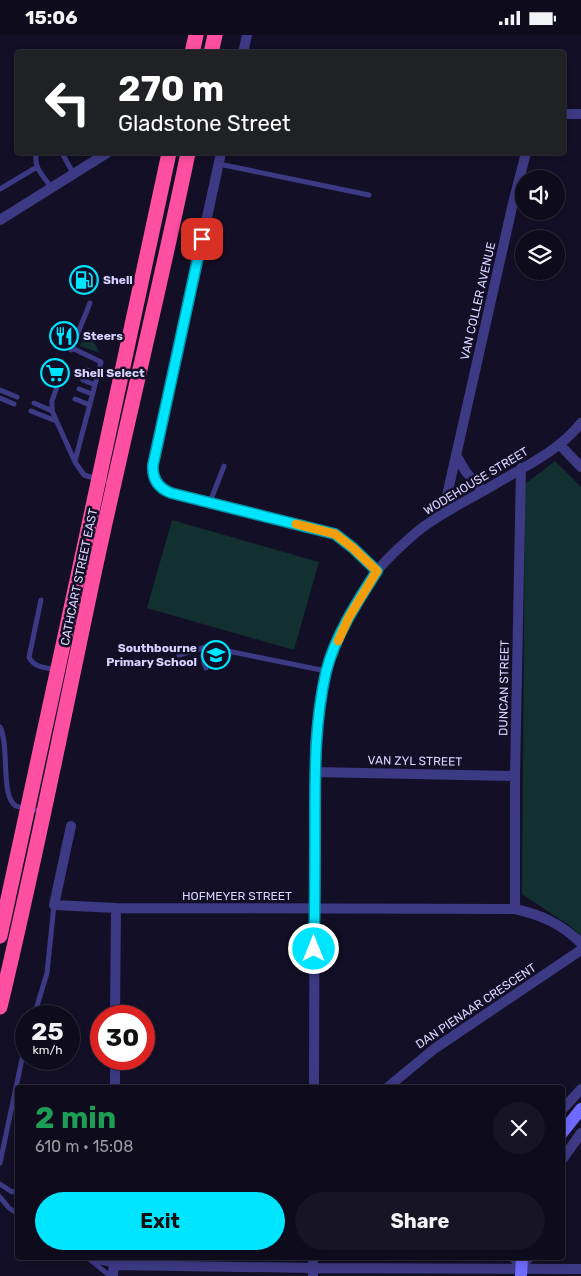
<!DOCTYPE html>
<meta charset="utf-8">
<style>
:root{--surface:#0e0b1c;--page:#171425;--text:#f1f3f6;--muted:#9b9ba3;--line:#2e2b3b;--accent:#00e5ff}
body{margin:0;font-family:Rubik,sans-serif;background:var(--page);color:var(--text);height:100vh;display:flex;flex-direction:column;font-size:19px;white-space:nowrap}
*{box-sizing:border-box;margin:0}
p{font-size:16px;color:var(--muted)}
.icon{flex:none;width:28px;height:28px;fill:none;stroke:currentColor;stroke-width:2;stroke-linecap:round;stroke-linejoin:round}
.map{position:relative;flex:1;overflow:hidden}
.details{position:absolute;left:15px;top:1050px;width:550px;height:175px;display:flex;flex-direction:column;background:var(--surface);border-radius:5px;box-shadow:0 2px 8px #0003,0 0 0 1px var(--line)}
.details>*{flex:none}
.hud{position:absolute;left:15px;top:15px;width:551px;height:105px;border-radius:5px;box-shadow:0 2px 8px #0003,0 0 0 1px var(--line);background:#202124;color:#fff;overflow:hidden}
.buttons{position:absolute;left:515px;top:135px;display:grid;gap:10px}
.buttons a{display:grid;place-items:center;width:50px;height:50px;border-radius:50%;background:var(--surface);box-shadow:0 2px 8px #0003,0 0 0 1px var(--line);font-size:25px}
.speed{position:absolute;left:15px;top:970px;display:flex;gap:10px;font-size:25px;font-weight:700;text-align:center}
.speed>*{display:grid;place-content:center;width:65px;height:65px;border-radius:50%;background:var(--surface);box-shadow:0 2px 8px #0003,0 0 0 1px var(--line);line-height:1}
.speed small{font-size:12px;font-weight:400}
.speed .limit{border:8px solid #d22;background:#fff;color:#111}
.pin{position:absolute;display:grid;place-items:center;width:42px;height:42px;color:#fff;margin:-21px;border-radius:10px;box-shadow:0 2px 8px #0006}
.me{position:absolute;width:55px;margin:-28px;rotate:0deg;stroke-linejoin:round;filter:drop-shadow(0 0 4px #0008)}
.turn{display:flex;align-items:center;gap:18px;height:105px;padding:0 20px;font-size:22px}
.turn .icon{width:65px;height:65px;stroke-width:2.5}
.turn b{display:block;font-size:35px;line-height:42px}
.round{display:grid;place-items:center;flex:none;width:52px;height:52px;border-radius:26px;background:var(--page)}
.overview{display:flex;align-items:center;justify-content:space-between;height:85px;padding:0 20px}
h1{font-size:30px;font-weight:700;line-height:38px;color:#1e9e55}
.action{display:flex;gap:10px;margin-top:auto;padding:10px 20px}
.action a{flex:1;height:58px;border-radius:30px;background:var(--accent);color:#111;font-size:20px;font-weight:700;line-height:58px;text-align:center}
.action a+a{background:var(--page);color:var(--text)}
.status{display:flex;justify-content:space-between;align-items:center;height:35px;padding:0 25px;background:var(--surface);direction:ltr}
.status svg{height:14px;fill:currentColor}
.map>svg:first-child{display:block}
.green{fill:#12302f}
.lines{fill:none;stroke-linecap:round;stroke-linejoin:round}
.lane{stroke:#3d3a85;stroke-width:5}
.street{stroke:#3d3a85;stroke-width:10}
.secondary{stroke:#6f6bff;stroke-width:12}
.highway{stroke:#ff4fa3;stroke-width:15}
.route-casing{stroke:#0095a6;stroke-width:12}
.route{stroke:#00e5ff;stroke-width:9}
.slow{stroke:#f59e0b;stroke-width:9}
.labels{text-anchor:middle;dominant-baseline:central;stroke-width:5;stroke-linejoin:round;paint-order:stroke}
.poi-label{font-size:12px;font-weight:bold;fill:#d9d4ff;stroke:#130f26;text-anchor:start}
.street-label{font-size:12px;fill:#d9d4ff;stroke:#130f26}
</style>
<div class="status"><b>15:06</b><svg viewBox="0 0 49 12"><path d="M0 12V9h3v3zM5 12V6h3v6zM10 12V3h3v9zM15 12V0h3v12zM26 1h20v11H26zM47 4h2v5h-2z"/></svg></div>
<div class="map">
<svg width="581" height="1241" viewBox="0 0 581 1241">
<rect width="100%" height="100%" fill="#130f26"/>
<path class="green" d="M86 294 100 318 80 311Z
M555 426 581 452V901L570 891 522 859 525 449Z
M172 485 319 527 294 615 147 573Z"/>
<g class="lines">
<path class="lane" d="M37 118C32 131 44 142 51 152
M62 118 73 138
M219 129 369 160
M0 154 37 132
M72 313 101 327 75 426
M71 315 90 268
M87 335 98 339
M62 338 52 366V376L75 427 84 440 113 449
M83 345 95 350
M79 354 92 359
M0 355 17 362
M0 363 14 369
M75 364 90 370
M34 368 52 376
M31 376 56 386
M210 467 224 431
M41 565 29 622C34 633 45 632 56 635
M179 620 206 612 213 613 326 636
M206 633 204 628 203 621 213 613
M0 692C10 711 0 762 16 771 24 774 34 775 43 776
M34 981 47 938 54 870
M0 1128 26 1005
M0 1149 12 1157 18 1155
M0 1162 9 1173 18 1179
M87 1222 110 1241
M92 1225 114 1230"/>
<path class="street" d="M243 18 247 0
M564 79H581
M221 118 153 430C152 444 158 453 171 458L335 499 353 513 377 536
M0 185 107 118
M560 410 581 432
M456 420 466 437 483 456
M443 478 513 168 526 118
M315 737 515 741
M71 791 54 870 116 873 515 874C542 880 561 889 581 908
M515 874V741L521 433
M115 981 116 873
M115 1052V1024
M314 1052 315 708C317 684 321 661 326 637 334 607 358 561 377 536 388 522 404 508 418 496 440 478 467 466 492 451 523 432 558 417 581 388
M388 1052 434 1014 581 915
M562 1075 581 1054
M562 1125 581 1098
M513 1222 521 1230 530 1222
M114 1230 313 1233 581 1234
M113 1241 114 1222
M313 1241V1222"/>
<path class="secondary" d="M562 1098 581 1074
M521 1241 522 1222"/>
<path class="highway" d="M192 18 196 0
M211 18 215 0
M0 901C56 640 114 379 169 118
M0 972C35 827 64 680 95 534 125 395 159 257 188 118"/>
</g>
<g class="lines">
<defs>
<path id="route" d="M202 204 153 430C152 444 158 453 171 458L335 499 353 513 377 536C357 567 335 601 326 637 315 685 315 732 315 781 315 825 315 869 314 914"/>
</defs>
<use href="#route" class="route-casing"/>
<use href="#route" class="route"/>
<path class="slow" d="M296 489 335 499 353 513 377 536 349 582 338 606"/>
</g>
<defs>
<symbol id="fuel-ring" viewBox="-11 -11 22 22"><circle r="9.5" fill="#130f26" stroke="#00e5ff" stroke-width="1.5"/><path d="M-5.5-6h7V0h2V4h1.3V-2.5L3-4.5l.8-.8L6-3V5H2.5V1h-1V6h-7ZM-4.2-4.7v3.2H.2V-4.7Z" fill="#00e5ff"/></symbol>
<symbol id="restaurant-ring" viewBox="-11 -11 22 22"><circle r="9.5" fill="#130f26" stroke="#00e5ff" stroke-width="1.5"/><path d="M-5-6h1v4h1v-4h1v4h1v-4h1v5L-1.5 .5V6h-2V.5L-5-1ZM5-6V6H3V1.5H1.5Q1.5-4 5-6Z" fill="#00e5ff"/></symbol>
<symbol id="supermarket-ring" viewBox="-11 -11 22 22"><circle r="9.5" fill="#130f26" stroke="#00e5ff" stroke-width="1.5"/><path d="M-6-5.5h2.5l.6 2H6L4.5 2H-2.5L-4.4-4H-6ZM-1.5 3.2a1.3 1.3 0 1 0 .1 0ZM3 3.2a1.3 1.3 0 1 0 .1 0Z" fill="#00e5ff"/></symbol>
<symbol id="school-ring" viewBox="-11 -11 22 22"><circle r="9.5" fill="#130f26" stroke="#00e5ff" stroke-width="1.5"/><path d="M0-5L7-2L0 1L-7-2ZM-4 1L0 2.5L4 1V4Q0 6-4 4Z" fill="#00e5ff"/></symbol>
</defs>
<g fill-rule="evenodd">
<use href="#fuel-ring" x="68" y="229" width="32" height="32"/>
<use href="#restaurant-ring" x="48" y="285" width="32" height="32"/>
<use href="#supermarket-ring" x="39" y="322" width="32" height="32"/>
<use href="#school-ring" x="200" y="604" width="32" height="32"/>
</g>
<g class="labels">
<g class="poi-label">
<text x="103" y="245">Shell</text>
<text x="83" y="301">Steers</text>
<text x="74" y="338">Shell Select</text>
<text x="197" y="613" text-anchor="end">Southbourne<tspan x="197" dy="14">Primary School</tspan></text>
</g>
<g class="street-label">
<text transform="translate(478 266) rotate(-77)">VAN COLLER AVENUE</text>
<text transform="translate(476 446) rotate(-31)">WODEHOUSE STREET</text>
<text transform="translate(79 542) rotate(-78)">CATHCART STREET EAST</text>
<text transform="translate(504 653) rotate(-89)">DUNCAN STREET</text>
<text transform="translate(415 726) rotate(1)">VAN ZYL STREET</text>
<text x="237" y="861">HOFMEYER STREET</text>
<text transform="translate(476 971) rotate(-34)">DAN PIENAAR CRESCENT</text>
</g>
</g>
</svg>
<div class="buttons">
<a><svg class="icon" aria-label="sound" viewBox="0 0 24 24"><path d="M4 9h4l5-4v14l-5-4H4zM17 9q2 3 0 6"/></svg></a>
<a><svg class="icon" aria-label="layers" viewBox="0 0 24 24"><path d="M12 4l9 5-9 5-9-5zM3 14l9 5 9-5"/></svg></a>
</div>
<div class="speed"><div>25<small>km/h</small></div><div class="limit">30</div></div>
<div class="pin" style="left:202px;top:204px;background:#d93025"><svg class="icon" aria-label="arrive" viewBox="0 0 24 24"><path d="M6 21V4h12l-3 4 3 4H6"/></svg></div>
<svg class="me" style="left:314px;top:914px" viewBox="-20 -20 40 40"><circle r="17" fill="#00e5ff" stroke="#fff" stroke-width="3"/><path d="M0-11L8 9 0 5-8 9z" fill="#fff"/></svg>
<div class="hud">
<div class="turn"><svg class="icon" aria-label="left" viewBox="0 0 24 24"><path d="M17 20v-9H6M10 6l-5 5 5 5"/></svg><div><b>270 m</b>Gladstone Street</div></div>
</div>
<section class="details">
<div class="overview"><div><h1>2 min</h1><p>610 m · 15:08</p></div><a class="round"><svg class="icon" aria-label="close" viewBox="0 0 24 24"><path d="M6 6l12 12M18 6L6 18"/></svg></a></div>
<div class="action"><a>Exit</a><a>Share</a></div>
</section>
</div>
